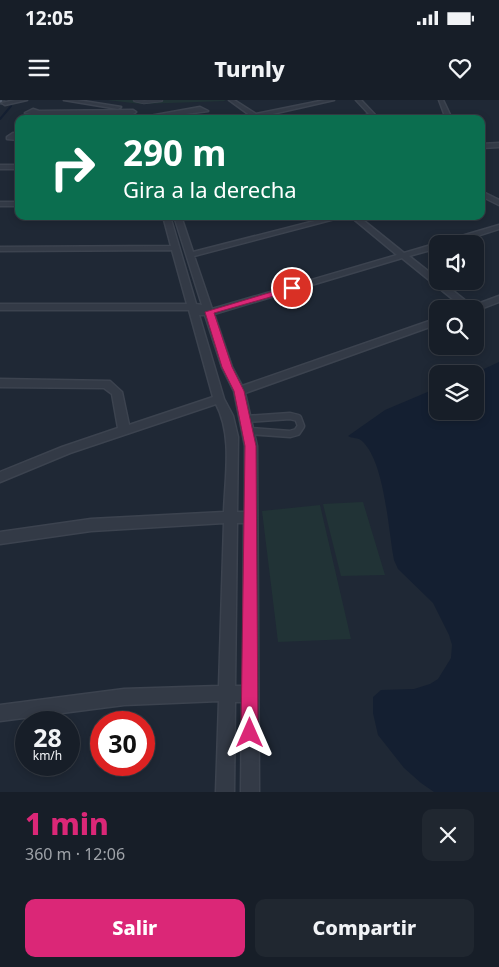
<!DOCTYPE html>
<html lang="es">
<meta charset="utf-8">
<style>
:root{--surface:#171e28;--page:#202730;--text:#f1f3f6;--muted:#9ea2a8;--line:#363c45;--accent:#db2777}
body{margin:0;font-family:"Noto Sans",sans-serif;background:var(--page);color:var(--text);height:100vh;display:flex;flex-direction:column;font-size:19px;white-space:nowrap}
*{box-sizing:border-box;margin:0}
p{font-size:16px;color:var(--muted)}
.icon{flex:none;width:28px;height:28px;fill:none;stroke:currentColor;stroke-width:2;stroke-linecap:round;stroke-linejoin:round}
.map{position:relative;height:692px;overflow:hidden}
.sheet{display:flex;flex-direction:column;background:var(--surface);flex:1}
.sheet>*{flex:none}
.top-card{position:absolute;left:15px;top:15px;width:470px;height:105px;border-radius:10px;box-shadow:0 2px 8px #0003,0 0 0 1px var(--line);background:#0b6e4f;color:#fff;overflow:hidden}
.buttons{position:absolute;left:429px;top:135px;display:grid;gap:10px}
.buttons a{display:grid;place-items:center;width:55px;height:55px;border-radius:10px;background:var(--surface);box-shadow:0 2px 8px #0003,0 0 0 1px var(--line);font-size:25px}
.speed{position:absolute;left:15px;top:611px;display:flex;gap:10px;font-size:25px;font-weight:700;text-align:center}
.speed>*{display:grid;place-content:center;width:65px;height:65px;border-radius:50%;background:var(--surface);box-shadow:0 2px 8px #0003,0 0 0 1px var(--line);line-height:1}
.speed small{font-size:12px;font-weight:400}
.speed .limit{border:8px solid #d22;background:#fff;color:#111}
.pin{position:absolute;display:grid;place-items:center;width:42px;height:42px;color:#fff;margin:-21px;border:2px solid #fff;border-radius:50%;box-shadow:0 1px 5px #0007}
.me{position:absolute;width:55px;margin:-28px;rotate:0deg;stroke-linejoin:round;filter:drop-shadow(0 0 4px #0008)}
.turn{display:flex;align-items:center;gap:18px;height:105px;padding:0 25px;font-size:22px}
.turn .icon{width:65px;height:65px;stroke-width:2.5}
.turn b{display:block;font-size:35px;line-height:42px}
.round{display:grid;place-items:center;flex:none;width:52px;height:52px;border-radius:10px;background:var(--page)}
.headline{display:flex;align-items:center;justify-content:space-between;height:85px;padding:0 25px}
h1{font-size:30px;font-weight:800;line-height:38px;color:var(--accent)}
.primary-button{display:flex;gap:10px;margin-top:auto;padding:10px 25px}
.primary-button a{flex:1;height:58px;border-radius:10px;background:var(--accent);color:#fff;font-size:20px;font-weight:800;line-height:58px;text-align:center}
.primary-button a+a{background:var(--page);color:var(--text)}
.status{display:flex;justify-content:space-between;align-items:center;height:35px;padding:0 25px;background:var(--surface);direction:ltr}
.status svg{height:14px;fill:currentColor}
header{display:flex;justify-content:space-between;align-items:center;height:65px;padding:0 25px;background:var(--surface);font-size:22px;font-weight:800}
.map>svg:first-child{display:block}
.green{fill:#213336}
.water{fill:#141f31}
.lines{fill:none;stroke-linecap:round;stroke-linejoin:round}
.stream{stroke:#141f31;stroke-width:2}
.street-tunnel{stroke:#343d4a;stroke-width:5.5;stroke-dasharray:5.5 3;stroke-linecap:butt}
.lane-far1-casing{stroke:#3c434f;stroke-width:4.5}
.lane-casing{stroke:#3c434f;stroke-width:9}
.street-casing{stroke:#3c434f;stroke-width:3}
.lane-far1{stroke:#333a46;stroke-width:3}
.lane{stroke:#333a46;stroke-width:6}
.street{fill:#333a46;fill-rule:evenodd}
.rail{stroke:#555e6d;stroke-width:2;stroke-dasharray:2.5 2.5;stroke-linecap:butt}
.route{fill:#db2777;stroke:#8e194d}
</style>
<div class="status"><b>12:05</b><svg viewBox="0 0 49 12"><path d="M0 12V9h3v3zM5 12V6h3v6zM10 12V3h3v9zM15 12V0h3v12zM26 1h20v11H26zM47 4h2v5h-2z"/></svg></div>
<header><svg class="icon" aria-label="menu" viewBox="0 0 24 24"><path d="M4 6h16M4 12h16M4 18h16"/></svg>Turnly<svg class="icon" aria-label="heart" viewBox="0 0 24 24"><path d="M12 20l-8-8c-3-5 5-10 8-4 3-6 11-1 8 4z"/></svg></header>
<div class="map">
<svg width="499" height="692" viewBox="0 0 499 692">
<rect width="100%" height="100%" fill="#1f2835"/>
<path class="green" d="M107 0H224L226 1 141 4Z
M363 402 385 475 341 476 323 404Z
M320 405 351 539 278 542 262 411Z"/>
<path class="water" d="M499 262V692H434L421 683 404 668 378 635 373 613V597L381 590 414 589 430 584 438 579 451 558 452 545 449 535 433 503 398 469 394 460C388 429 385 362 362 341 358 337 353 339 348 336L385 310 437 288 438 311H475V274H473Z"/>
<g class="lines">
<path class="stream" d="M0 19 11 6"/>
<path class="street-tunnel" d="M0 2H6"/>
<defs>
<path id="lane-far1" d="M135 0 144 2 161 0"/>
<path id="lane" d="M246 319 290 316 298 318 301 326 297 332 290 334 249 331"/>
<path id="street" d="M15 0H27L5 5 2 3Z
M64 0H77L121 7 118 9Z
M229 0H234L256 14 325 0H334L259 17 261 19H255Z
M356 0H361L379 19 372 17 357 19 369 14Z
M439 0H443L452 19H446Z
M200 7 208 11 147 19H133Z
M33 9 39 11 133 10 136 12 133 14 38 15 25 13Z
M13 33 19 34V40L7 39V37Z
M499 43V47L481 48V44Z
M0 65H19V69H0Z
M481 91 499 100V105L481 96Z
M0 102H19V106H0Z
M163 116H170L196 204 202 205 174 116H181L193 152 334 116H346L194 156 212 209 397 155 350 116H358L404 153 499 125V129L452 144H438V148L409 156 438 179V181H441L472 206 499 196V202L475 211V209H465L402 158 214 214 232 267 242 286 438 218V224L245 293 257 346 259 692H241L242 602H235L234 692H216L219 601 124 605 0 621V605L124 589 219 586 224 423 91 431 0 444V432L91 419 224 412C225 377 233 336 216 304L70 353 0 382V372L62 347 118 328 112 294 104 288 0 287V279L110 281 122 292 129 325 213 297 189 210H0V204H187L172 150 0 151V147L171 146ZM199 215H205L222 267 234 291 245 346V412H237L238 337 233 316 224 299ZM237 423H244L243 586H235Z"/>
</defs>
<use href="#lane-far1" class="lane-far1-casing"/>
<use href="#lane" class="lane-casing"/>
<use href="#street" class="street-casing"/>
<use href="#lane-far1" class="lane-far1"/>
<use href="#lane" class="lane"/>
<use href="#street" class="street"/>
<path class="rail" d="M0 2 2 0"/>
</g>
<path class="route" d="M292 186 296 188 295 190 214 213 232 267 244 291 256 346 258 633 256 639 250 641 244 639 241 633 245 346 234 291 222 267 205 212Z"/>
</svg>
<div class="buttons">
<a><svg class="icon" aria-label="sound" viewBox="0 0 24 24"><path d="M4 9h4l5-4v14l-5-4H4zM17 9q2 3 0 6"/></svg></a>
<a><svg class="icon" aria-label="search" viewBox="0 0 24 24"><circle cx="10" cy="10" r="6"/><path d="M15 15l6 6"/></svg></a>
<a><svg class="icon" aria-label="layers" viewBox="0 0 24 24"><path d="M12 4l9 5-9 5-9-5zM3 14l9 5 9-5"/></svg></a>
</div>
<div class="speed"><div>28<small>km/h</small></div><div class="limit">30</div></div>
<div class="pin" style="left:292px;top:188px;background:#d93025"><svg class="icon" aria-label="arrive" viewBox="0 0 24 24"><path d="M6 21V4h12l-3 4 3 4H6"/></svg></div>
<svg class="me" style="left:250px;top:633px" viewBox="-20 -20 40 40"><path d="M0-17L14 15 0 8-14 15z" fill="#db2777" stroke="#fff" stroke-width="4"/></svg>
<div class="top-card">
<div class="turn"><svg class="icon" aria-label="right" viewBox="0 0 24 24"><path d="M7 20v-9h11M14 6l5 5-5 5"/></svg><div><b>290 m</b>Gira a la derecha</div></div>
</div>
</div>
<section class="sheet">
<div class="headline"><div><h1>1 min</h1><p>360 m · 12:06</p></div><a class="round"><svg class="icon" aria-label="close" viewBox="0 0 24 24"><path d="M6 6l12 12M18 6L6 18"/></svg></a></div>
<div class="primary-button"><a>Salir</a><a>Compartir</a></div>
</section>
